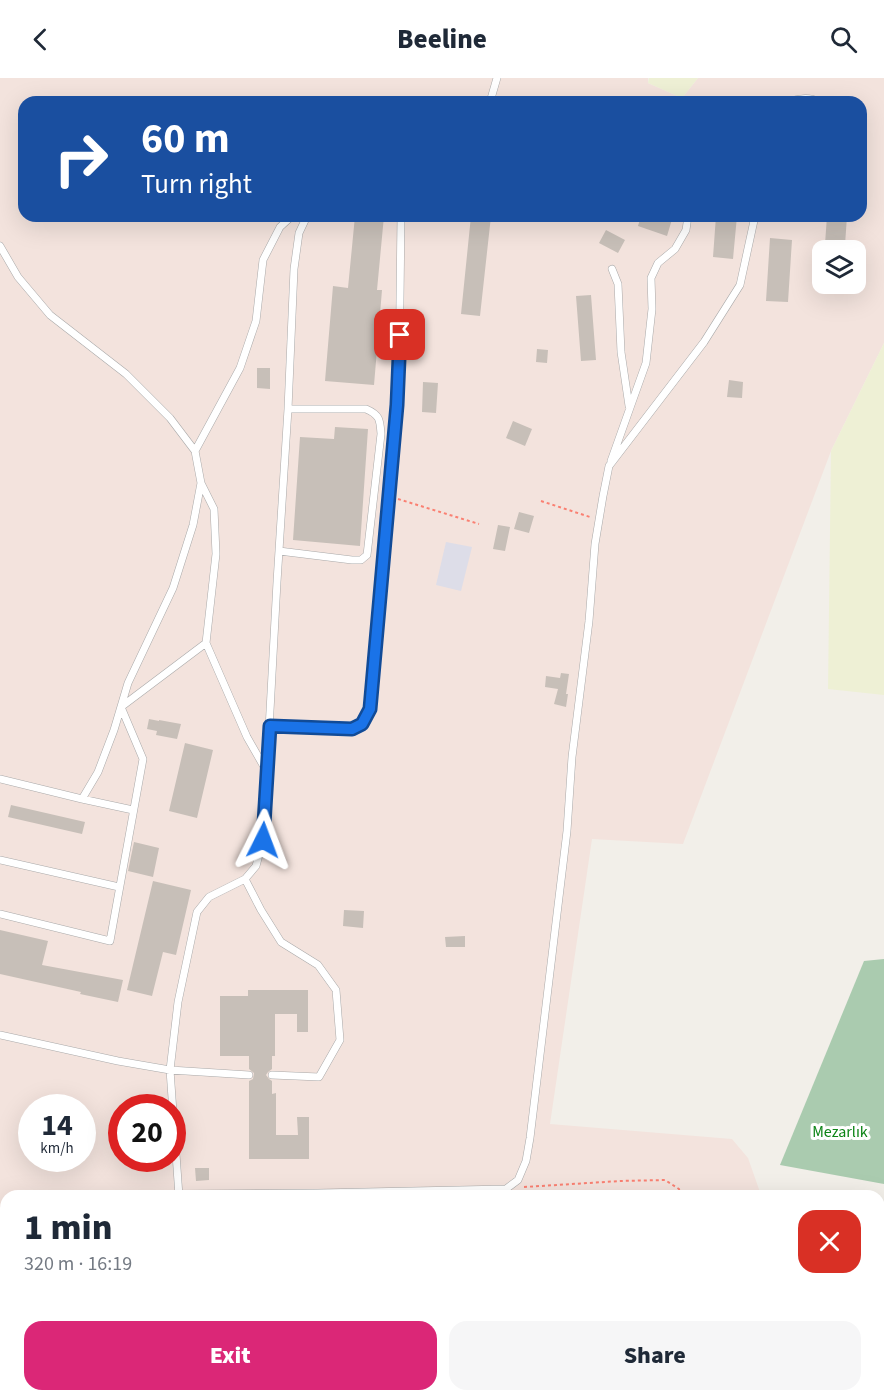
<!DOCTYPE html>
<meta charset="utf-8">
<style>
:root{--surface:#fff;--page:#f6f6f7;--text:#1f2937;--muted:#747a83;--accent:#db2777}
body{margin:0;font-family:"Source Sans 3",sans-serif;background:var(--page);color:var(--text);height:100vh;display:flex;flex-direction:column;font-size:22px;white-space:nowrap}
*{box-sizing:border-box;margin:0}
p{font-size:20px;color:var(--muted)}
.icon{flex:none;width:33px;height:33px;fill:none;stroke:currentColor;stroke-width:2;stroke-linecap:round;stroke-linejoin:round}
.map{position:relative;flex:1;overflow:hidden}
.drawer{position:absolute;left:0px;top:1112px;width:885px;height:212px;display:flex;flex-direction:column;background:var(--surface);border-radius:18px 18px 0 0;box-shadow:0 6px 24px #0002}
.drawer>*{flex:none}
.top-card{position:absolute;left:18px;top:18px;width:849px;height:126px;border-radius:18px;box-shadow:0 6px 24px #0002;background:#1a4fa0;color:#fff;overflow:hidden}
.fabs{position:absolute;left:812px;top:162px;display:grid;gap:12px}
.fabs a{display:grid;place-items:center;width:54px;height:54px;border-radius:12px;background:var(--surface);box-shadow:0 6px 24px #0002;font-size:30px}
.speed{position:absolute;left:18px;top:1016px;display:flex;gap:12px;font-size:30px;font-weight:700;text-align:center}
.speed>*{display:grid;place-content:center;width:78px;height:78px;border-radius:50%;background:var(--surface);box-shadow:0 6px 24px #0002;line-height:1}
.speed small{font-size:15px;font-weight:400}
.speed .limit{border:9px solid #d22;background:#fff;color:#111}
.pin{position:absolute;display:grid;place-items:center;width:51px;height:51px;color:#fff;margin:-26px;border-radius:12px;box-shadow:0 3px 9px #0006}
.me{position:absolute;width:66px;margin:-33px;rotate:3deg;stroke-linejoin:round;filter:drop-shadow(0 0 4px #0008)}
.turn{display:flex;align-items:center;gap:21px;height:126px;padding:0 24px;font-size:27px}
.turn .icon{width:78px;height:78px;stroke-width:2.5}
.turn b{display:block;font-size:42px;line-height:51px}
.round{display:grid;place-items:center;flex:none;width:63px;height:63px;border-radius:18px;background:var(--page)}
.head{display:flex;align-items:center;justify-content:space-between;height:102px;padding:0 24px}
h1{font-size:36px;font-weight:800;line-height:45px}
.cta{display:flex;gap:12px;margin-top:auto;padding:12px 24px}
.cta a{flex:1;height:69px;border-radius:18px;background:var(--accent);color:#fff;font-size:24px;font-weight:800;line-height:69px;text-align:center}
.cta a+a{background:var(--page);color:var(--text)}
header{display:flex;justify-content:space-between;align-items:center;height:78px;padding:0 24px;background:var(--surface);font-size:27px;font-weight:800}
.map>svg:first-child{display:block}
.military{fill:#f3e3dd;fill-rule:evenodd}
.farmland{fill:#eef0d5}
.cemetery{fill:#aacbaf}
.plaza{fill:#dddde8}
.building{fill:#c7bfb8}
.lines{fill:none;stroke-linecap:round;stroke-linejoin:round}
.service-casing{stroke:#a9a9a9;stroke-width:8}
.minor-casing{stroke:#a9a9a9;stroke-width:15}
.path{stroke:#fa8072;stroke-width:2;stroke-dasharray:3 3;stroke-linecap:butt}
.service{stroke:#fff;stroke-width:7}
.minor{stroke:#fff;stroke-width:14}
.route-casing{stroke:#114b97;stroke-width:15}
.route{stroke:#1a73e8;stroke-width:10}
.labels{text-anchor:middle;dominant-baseline:central;stroke-width:6;stroke-linejoin:round;paint-order:stroke}
.park-label{font-size:16px;fill:#0c8416;stroke:#fff}
</style>
<header><svg class="icon" aria-label="back" viewBox="0 0 24 24"><path d="M15 5l-7 7 7 7"/></svg>Beeline<svg class="icon" aria-label="search" viewBox="0 0 24 24"><circle cx="10" cy="10" r="6"/><path d="M15 15l6 6"/></svg></header>
<div class="map">
<svg width="884" height="1322" viewBox="0 0 884 1322">
<rect width="100%" height="100%" fill="#f2efe9"/>
<path class="military" d="M0 0H648V5L682 20 698 0H884V265L831 373 683 766 592 761 550 1046 732 1061 748 1080 761 1117 6 1118V1317H634L628 1322H0ZM24 24H861V138H24ZM822 172H855V206H822ZM32 1029H82V1080H32ZM122 1029H172V1080H122Z"/>
<path class="farmland" d="M649 0H698L682 20 648 5Z
M884 265V617L828 611 831 373Z"/>
<path class="cemetery" d="M884 881V1106L780 1087 864 883Z"/>
<path class="plaza" d="M446 464 472 469 461 513 436 507Z"/>
<path class="building" d="M355 138H384L377 212H382L374 307 325 303 333 208 348 210Z
M471 138H491L480 238 461 236Z
M641 138H673L667 158 638 148Z
M716 138H737L733 181 713 179Z
M827 138H847L845 167 825 166Z
M606 152 625 162 618 175 599 165Z
M770 160 792 162 788 224 766 223Z
M591 217 596 282 581 283 576 218Z
M537 271 548 272 547 285 536 284Z
M257 290H270V311L257 310Z
M729 302 743 304 742 320 727 319Z
M423 304 438 305 436 335 422 334Z
M513 343 532 351 525 368 506 360Z
M335 349 368 351 360 468 293 462 300 359 334 361Z
M519 434 534 438 529 455 514 451Z
M498 447 510 449 505 473 493 471Z
M561 595 569 596 566 616H568L566 629 554 626 558 611 545 609 546 598 560 600Z
M149 641 159 643V642L181 646 177 661 156 657 157 653 147 651Z
M185 665 213 672 197 740 169 733Z
M11 727 85 744 82 756 8 739Z
M134 764 159 770 153 799 128 793Z
M153 803 191 812 176 877 163 874 152 918 127 912Z
M344 832 364 833 363 850 343 848Z
M0 852 48 863 42 887 123 902 118 924 80 916 81 914 0 896Z
M465 858V869H446L445 859Z
M248 912H308V954H297V936H275V978H272V991L268 994 266 997 269 1001 272 1003V1016L276 1015V1057H298L297 1039H309V1081H249V1003L253 1001 254 995 249 991V978H220V918H248Z
M195 1090H209V1102L196 1103Z"/>
<g class="lines">
<defs>
<path id="service" d="M490 24 497 0
M787 24C797 21 809 18 819 24
M0 168 18 199 50 237 126 296 170 340 195 373 201 405 193 447 173 510 128 605 114 652 98 694 82 721
M612 191 618 206 621 274 629 328
M195 373 240 290 256 243 263 182 280 149 292 138
M611 383 646 285 652 231 651 200 658 185 675 171 686 152 688 138
M201 405 214 431 216 476 206 565 247 659 267 694
M279 473 352 482H361L367 477 381 356C380 342 380 337 366 331H288
M270 648 352 651 362 646 370 631 399 304 401 138
M0 701 82 721 133 732
M0 782 119 809
M245 801 261 832 281 864 318 887 336 912 340 962 319 999 272 997
M0 836 110 863 143 681 121 629 206 565
M0 957 118 983 170 992 249 997
M179 1116 318 1115 506 1111 518 1102 526 1083 530 1060 567 753 572 679 589 543 595 466 603 418 609 388 704 264 740 207 755 138
M179 1118 170 992 178 924 197 834 209 819 245 801 256 788 263 762 277 504 288 331 294 191 299 155 307 138
M178 1317V1322
M336 1317 337 1322"/>
<path id="minor" d="M879 1299 884 1288
M868 1322 870 1317"/>
</defs>
<use href="#service" class="service-casing"/>
<use href="#minor" class="minor-casing"/>
<path class="path" d="M398 421 479 446
M541 423 590 439
M524 1109 620 1103 665 1102 679 1111 680 1118
M551 1322 556 1317"/>
<use href="#service" class="service"/>
<use href="#minor" class="minor"/>
</g>
<g class="lines">
<defs>
<path id="route" d="M263 762 270 648 352 651 362 646 370 631 397 327 400 257"/>
</defs>
<use href="#route" class="route-casing"/>
<use href="#route" class="route"/>
</g>
<g class="labels">
<g class="park-label">
<text x="840" y="1054">Mezarlık</text>
</g>
</g>
</svg>
<div class="fabs">
<a><svg class="icon" aria-label="layers" viewBox="0 0 24 24"><path d="M12 4l9 5-9 5-9-5zM3 14l9 5 9-5"/></svg></a>
</div>
<div class="speed"><div>14<small>km/h</small></div><div class="limit">20</div></div>
<div class="pin" style="left:400px;top:257px;background:#d93025"><svg class="icon" aria-label="arrive" viewBox="0 0 24 24"><path d="M6 21V4h12l-3 4 3 4H6"/></svg></div>
<svg class="me" style="left:263px;top:762px" viewBox="-20 -20 40 40"><path d="M0-17L14 15 0 8-14 15z" fill="#1a73e8" stroke="#fff" stroke-width="4"/></svg>
<div class="top-card">
<div class="turn"><svg class="icon" aria-label="right" viewBox="0 0 24 24"><path d="M7 20v-9h11M14 6l5 5-5 5"/></svg><div><b>60 m</b>Turn right</div></div>
</div>
<section class="drawer">
<div class="head"><div><h1>1 min</h1><p>320 m · 16:19</p></div><a class="round" style="background:#d93025;color:#fff"><svg class="icon" aria-label="close" viewBox="0 0 24 24"><path d="M6 6l12 12M18 6L6 18"/></svg></a></div>
<div class="cta"><a>Exit</a><a>Share</a></div>
</section>
</div>
